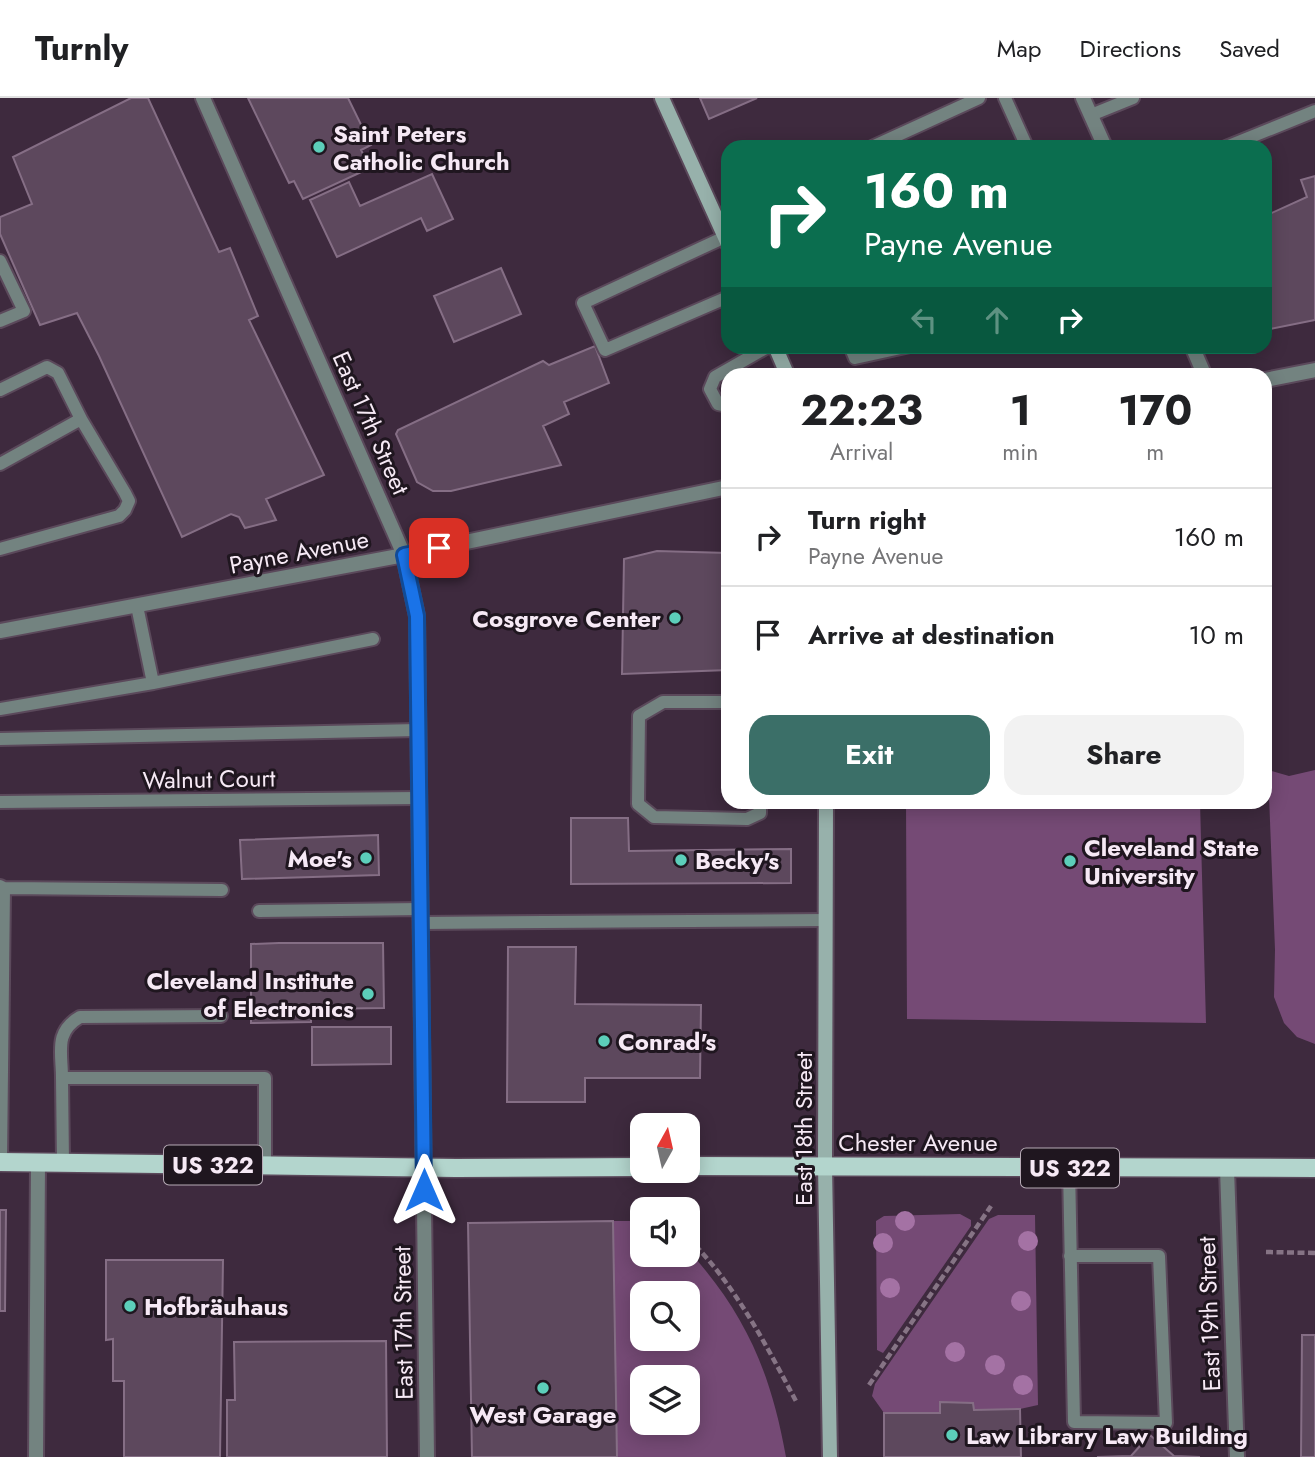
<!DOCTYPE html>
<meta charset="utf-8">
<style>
:root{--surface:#fff;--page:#f2f2f2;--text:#202124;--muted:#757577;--line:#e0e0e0;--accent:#3b6f68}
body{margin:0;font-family:Jost,sans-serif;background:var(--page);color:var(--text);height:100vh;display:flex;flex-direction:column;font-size:26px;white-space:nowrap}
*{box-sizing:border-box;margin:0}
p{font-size:23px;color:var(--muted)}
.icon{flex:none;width:38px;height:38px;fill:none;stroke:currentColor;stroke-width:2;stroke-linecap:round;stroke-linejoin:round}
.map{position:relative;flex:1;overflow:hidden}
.details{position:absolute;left:721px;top:270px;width:551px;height:441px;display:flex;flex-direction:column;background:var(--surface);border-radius:21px;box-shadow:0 4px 18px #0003}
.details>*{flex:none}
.banner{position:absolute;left:721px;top:42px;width:551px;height:214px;border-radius:21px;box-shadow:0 4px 18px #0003;background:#0b6e4f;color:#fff;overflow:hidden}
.needle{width:46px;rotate:8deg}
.fabs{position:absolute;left:630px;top:1015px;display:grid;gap:14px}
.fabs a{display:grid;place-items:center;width:70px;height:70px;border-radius:14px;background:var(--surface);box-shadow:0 4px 18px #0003;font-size:35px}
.pin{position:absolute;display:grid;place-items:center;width:60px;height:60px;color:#fff;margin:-30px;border-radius:14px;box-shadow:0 4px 10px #0006}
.me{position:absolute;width:77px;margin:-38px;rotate:0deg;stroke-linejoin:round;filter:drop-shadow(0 0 5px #0008)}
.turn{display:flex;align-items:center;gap:24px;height:147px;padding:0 28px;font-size:32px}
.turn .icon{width:91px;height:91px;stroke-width:2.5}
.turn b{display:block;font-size:49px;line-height:60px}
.lanes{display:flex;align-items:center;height:66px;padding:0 28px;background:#0003;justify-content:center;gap:35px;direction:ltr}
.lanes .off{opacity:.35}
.eta{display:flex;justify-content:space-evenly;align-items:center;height:119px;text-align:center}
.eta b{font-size:42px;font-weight:700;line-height:49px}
.primary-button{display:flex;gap:14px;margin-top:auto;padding:14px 28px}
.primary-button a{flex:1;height:80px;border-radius:21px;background:var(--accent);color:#fff;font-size:28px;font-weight:700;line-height:80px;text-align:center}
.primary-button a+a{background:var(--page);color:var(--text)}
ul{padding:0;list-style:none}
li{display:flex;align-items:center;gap:21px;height:98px;padding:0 28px;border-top:2px solid var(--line)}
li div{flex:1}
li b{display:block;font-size:26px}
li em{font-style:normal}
header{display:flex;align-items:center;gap:42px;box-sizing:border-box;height:98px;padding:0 35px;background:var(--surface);border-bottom:2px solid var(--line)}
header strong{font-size:33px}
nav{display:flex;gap:38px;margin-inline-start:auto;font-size:24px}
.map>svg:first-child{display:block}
.green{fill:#754a75;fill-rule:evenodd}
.building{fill:#5d485d;stroke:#856e85;stroke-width:2}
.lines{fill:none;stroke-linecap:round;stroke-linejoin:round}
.service-casing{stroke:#5b495b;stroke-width:16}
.minor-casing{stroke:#5b495b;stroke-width:18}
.tertiary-casing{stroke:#5b495b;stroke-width:18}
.secondary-casing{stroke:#5b495b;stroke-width:18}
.primary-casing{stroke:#5b495b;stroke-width:21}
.path{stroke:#867485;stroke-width:4.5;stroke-dasharray:7 3.5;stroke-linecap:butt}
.service{stroke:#738380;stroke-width:12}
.minor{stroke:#738380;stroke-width:14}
.tertiary{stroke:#738380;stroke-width:14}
.secondary{stroke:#97b1ab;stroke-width:14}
.primary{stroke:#b3d5cd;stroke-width:18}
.tree{fill:#a472a4}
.route-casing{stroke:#114b97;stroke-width:18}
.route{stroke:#1a73e8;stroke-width:12}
.poi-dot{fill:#5cceba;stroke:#1f161f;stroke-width:2.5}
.labels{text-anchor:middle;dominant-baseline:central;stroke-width:6;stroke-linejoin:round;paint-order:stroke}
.shield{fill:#1f161f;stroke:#b6aab5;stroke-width:2}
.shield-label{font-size:23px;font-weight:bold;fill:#f6e9f5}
.poi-label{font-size:24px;font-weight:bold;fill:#f6e9f5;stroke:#1f161f;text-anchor:start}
.street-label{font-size:24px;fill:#f6e9f5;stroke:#1f161f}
</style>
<header>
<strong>Turnly</strong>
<nav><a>Map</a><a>Directions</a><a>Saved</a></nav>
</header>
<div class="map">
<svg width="1315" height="1359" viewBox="0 0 1315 1359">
<rect width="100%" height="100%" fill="#3e2a3e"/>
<path class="green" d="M1268 672 1289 678 1315 672V946L1297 939 1284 925 1274 899 1275 852Z
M906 704H1200L1206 925 907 921Z
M960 1116 971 1122V1128L886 1251 883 1255 877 1252 876 1123 884 1118Z
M998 1117H1035L1038 1307 1020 1311 974 1312 973 1305 941 1304 940 1315H884L872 1298 875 1286 989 1121Z
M613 1123H642V1157H688V1152C746 1216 771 1275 786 1359H617ZM642 1195H688V1241H642ZM642 1279H688V1325H642Z"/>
<path class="building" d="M131 0H148L219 154 230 150 258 218 249 222 324 377 266 401 276 422 245 430 239 419 231 416 182 439 99 258 77 215 40 227 0 136V119L32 106 13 59Z
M248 0H348L371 47 361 52 370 70 303 101 294 83 289 85Z
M700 0H757L709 21Z
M432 76 453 121 427 133 421 120 337 159 310 102 349 84 360 108Z
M1315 78V222L1265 232V118L1307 99 1301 82Z
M501 170 521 216 454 244 434 198Z
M595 248 609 285 564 304 569 316 543 328 561 367 451 393H433L417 384 396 336 398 332 543 263 549 267Z
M657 453 728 455V572L622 576 624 461Z
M571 720H628L629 753 791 751V785L571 786Z
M378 737 379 777 242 781 240 742Z
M279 845H383L384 910 311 911V924L251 925V846Z
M508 849H576L575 906 701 907 700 980H585V1004H507Z
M312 929H391V966L312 967Z
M0 1112H6L5 1213H0Z
M613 1123 617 1359H472L468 1125Z
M106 1162H223L220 1359H124V1283H113V1241L106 1242Z
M1302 1237H1315V1359H1301Z
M386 1243 387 1359H227V1302H235L234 1244Z
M940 1304 973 1305 974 1312 1020 1311 1021 1359H884V1315H940Z
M1150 1337 1174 1358 1200 1359H1097L1131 1358Z"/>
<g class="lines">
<defs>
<path id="service" d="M1005 0 1027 49
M1091 17 1133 0
M872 49 979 0
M1226 49 1315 13
M725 139 583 205 605 252 728 199
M0 163 24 213 0 223
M850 248 855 260 910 248
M0 292 47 269 58 275 81 321 0 366
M728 308 718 306 710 291 715 279 769 248
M0 451 119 418 125 412 129 403 125 395 81 321
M153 585 373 541
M728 604H663L639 618 638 706 654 719 747 721 760 715V704
M0 611 153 585 137 508
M0 641 418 632
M0 704 419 700
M0 788 4 790 1 1064
M4 790 222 792
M259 813 421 811
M421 825 826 822
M62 980C62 954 54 934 80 919L221 918
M63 1065 62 980H265V1067
M1069 1070 1074 1324 1166 1325 1159 1158H1070"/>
<path id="minor" d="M1083 0 1105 49
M1192 248 1204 276
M1227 1071 1237 1359
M36 1359 38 1064"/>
<path id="tertiary" d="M203 0 404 457 417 518 427 1359
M1265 282 1315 272
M0 533 404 457 728 389"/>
<path id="secondary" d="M662 0 728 146
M775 248 787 276
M826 704 825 1068 830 1359"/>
<path id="primary" d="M0 1064 456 1070 642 1069
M688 1068 1315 1070"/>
</defs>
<use href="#service" class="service-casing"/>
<use href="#minor" class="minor-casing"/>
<use href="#tertiary" class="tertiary-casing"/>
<use href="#secondary" class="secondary-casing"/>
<use href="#primary" class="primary-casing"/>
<path class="path" d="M657 1109 659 1111
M688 1140C735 1186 766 1247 797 1305
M1266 1154 1315 1155
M869 1287 991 1108"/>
<use href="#service" class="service"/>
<use href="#minor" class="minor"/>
<use href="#tertiary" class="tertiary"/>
<use href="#secondary" class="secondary"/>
<use href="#primary" class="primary"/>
</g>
<g class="tree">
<circle cx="905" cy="1123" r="10"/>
<circle cx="1028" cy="1143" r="10"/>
<circle cx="883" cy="1145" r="10"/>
<circle cx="890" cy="1190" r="10"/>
<circle cx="1021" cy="1203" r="10"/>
<circle cx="955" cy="1254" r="10"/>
<circle cx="995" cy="1267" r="10"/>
<circle cx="1023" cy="1287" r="10"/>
</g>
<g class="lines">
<defs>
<path id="route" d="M424 1092 417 518 404 457 439 450"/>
</defs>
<use href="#route" class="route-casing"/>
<use href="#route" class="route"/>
</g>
<g class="poi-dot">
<circle cx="319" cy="49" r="7"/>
<circle cx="675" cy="520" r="7"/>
<circle cx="366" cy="760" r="7"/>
<circle cx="681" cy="762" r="7"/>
<circle cx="1070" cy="763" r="7"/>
<circle cx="368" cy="896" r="7"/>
<circle cx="604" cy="943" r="7"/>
<circle cx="130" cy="1208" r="7"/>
<circle cx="543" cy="1290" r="7"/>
<circle cx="952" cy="1337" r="7"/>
</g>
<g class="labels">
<g class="shield">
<rect x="164" y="1047.5" width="98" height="39" rx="5"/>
<rect x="1021" y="1050.5" width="98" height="39" rx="5"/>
</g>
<g class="shield-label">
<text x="213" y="1067">US 322</text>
<text x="1070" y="1070">US 322</text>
</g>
<g class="poi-label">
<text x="333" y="35">Saint Peters<tspan x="333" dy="28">Catholic Church</tspan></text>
<text x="661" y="520" text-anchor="end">Cosgrove Center</text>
<text x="1084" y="749">Cleveland State<tspan x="1084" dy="28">University</tspan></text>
<text x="352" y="760" text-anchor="end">Moe's</text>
<text x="695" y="762">Becky's</text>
<text x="354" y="882" text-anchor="end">Cleveland Institute<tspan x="354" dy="28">of Electronics</tspan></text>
<text x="618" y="943">Conrad's</text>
<text x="144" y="1208">Hofbräuhaus</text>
<text x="543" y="1316" text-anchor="middle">West Garage</text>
<text x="966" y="1337">Law Library Law Building</text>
</g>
<g class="street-label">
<text transform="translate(371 325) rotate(66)">East 17th Street</text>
<text transform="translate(299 454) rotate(-11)">Payne Avenue</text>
<text transform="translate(209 681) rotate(-1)">Walnut Court</text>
<text transform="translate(803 1031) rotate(-90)">East 18th Street</text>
<text x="918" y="1044">Chester Avenue</text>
<text transform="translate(1209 1216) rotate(-92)">East 19th Street</text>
<text transform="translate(403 1225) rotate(-91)">East 17th Street</text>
</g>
</g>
</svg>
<div class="fabs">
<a><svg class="needle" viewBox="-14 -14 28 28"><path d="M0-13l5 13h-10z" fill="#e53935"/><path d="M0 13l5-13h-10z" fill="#757577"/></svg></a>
<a><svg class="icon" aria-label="sound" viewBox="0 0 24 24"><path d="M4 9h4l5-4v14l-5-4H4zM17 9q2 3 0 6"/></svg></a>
<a><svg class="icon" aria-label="search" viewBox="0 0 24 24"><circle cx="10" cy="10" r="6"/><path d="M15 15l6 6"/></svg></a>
<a><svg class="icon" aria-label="layers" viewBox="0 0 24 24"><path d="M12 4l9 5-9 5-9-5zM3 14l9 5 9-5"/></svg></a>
</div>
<div class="pin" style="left:439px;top:450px;background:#d93025"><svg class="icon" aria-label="arrive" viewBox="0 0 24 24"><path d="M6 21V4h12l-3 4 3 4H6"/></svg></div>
<svg class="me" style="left:424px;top:1092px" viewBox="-20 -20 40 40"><path d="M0-17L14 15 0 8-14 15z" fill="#1a73e8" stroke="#fff" stroke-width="4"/></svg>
<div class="banner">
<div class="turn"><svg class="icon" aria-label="right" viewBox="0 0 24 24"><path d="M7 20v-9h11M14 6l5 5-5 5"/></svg><div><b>160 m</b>Payne Avenue</div></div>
<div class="lanes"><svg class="icon off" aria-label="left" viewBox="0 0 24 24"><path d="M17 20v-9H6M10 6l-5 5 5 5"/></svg><svg class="icon off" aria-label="ahead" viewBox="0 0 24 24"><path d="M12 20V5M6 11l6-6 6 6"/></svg><svg class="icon" aria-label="right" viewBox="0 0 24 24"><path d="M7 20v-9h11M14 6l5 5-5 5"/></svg></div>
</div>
<section class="details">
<div class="eta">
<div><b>22:23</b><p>Arrival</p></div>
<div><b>1</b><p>min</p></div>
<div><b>170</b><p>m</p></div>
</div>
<ul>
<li><svg class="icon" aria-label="right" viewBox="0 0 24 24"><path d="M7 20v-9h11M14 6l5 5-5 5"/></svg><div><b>Turn right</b><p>Payne Avenue</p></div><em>160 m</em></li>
<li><svg class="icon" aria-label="arrive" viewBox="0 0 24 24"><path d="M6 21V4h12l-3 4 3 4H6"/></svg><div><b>Arrive at destination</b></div><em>10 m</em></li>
</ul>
<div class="primary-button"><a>Exit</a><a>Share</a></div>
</section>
</div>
